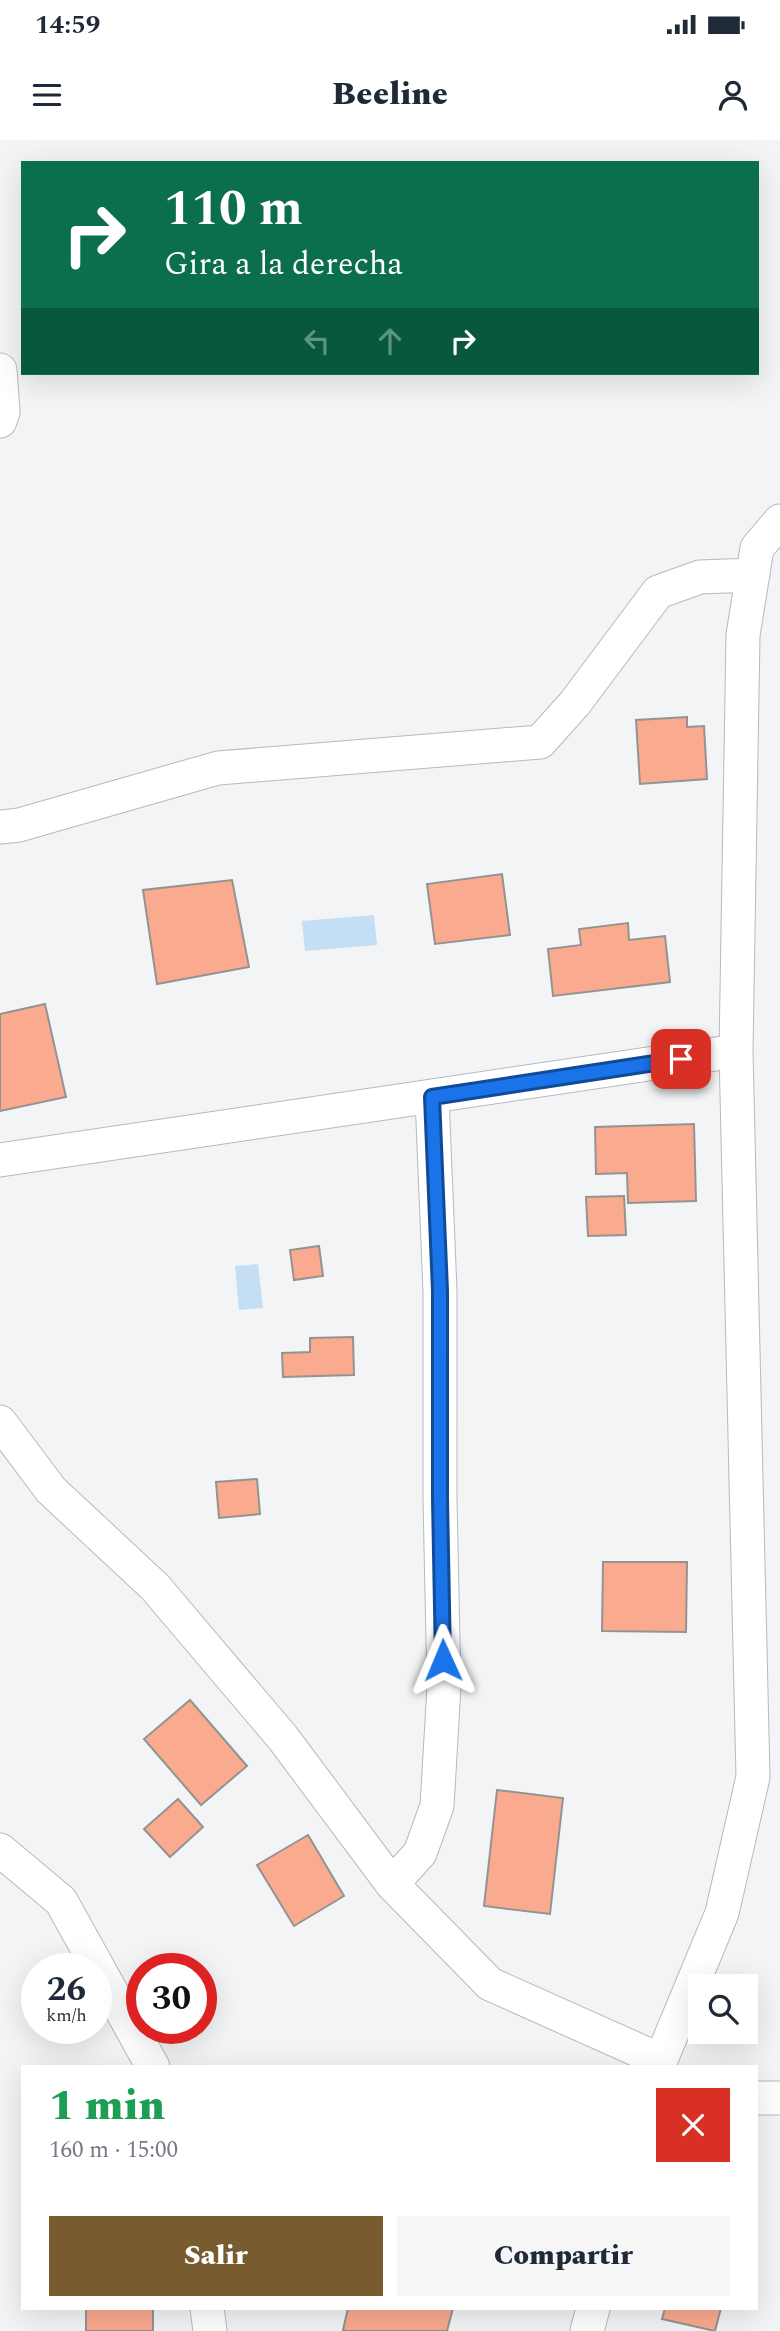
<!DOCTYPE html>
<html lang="es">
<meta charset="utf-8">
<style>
:root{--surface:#fff;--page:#f6f6f7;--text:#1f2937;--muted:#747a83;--accent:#785c2f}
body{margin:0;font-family:Spectral,serif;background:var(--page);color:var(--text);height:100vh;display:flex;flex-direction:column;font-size:26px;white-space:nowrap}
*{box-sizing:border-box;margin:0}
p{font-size:23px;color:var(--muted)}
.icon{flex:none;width:38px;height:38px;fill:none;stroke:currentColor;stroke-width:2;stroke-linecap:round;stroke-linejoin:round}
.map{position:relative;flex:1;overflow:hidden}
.panel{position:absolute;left:21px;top:1925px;width:737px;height:245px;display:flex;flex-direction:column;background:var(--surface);border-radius:0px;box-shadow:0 7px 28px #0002}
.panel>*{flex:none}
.banner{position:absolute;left:21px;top:21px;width:738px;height:214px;border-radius:0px;box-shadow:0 7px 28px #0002;background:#0b6e4f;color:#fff;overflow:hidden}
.fabs{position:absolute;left:688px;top:1834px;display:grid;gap:14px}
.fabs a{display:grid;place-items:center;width:70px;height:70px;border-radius:0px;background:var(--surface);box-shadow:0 7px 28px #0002;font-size:35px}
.speed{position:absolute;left:21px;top:1813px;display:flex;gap:14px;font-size:35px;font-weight:700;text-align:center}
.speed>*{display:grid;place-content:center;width:91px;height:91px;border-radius:50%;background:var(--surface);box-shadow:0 7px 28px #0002;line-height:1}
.speed small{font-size:18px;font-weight:400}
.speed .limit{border:10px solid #d22;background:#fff;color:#111}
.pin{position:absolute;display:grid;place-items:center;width:60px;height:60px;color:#fff;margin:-30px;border-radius:14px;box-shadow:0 4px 10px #0006}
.me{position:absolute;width:77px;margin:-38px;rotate:359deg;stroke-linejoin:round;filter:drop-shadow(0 0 5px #0008)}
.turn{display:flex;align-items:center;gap:24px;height:147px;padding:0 28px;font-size:32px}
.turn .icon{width:91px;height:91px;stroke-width:2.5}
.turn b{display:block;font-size:49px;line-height:60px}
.lanes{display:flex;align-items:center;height:66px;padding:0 28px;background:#0003;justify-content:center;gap:35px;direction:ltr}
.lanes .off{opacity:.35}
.round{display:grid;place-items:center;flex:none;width:74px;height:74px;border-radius:0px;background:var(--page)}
.headline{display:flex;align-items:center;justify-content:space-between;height:119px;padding:0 28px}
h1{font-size:42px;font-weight:800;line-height:52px;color:#1e9e55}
.cta{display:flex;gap:14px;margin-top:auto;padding:14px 28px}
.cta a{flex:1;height:80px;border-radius:0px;background:var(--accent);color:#fff;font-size:28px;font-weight:800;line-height:80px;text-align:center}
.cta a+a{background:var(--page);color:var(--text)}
.status{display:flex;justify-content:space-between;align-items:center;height:49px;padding:0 35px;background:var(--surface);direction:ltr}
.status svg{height:19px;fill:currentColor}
header{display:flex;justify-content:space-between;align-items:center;height:91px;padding:0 28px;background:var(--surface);font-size:32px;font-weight:800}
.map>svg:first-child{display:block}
.water{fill:#c4def3}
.building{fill:#faaa8f;stroke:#949392;stroke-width:2}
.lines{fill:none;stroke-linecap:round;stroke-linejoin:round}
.street-casing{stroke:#b8b9ba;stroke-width:35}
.street{stroke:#fff;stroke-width:33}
.route-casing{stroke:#114b97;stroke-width:18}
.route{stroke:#1a73e8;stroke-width:12}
</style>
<div class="status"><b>14:59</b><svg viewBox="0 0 49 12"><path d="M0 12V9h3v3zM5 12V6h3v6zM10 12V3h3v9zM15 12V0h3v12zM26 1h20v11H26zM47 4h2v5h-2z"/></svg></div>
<header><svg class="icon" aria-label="menu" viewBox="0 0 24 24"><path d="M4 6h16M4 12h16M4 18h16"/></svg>Beeline<svg class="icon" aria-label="person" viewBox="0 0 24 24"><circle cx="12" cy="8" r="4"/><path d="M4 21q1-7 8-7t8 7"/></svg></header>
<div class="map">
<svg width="780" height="2191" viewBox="0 0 780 2191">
<rect width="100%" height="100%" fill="#f3f4f5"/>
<path class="water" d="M374 775 377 805 305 811 302 781Z
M258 1124 263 1168 239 1170 235 1126Z"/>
<path class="building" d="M687 577V587L704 586 707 639 640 644 636 580Z
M502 734 510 795 435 804 427 744Z
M232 740 249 827 157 844 143 750Z
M628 783 629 800 665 796 670 842 553 856 548 809 581 805 579 789Z
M45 864 66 957 0 971V874Z
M694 984 696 1061 628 1063 627 1033 596 1034 595 987Z
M624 1056 626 1095 588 1096 586 1057Z
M319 1106 323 1136 294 1140 290 1110Z
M353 1197 354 1235 283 1237 282 1213 310 1212V1198Z
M257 1339 260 1374 219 1378 216 1342Z
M603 1422H687L686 1492 602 1491Z
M190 1560 247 1626 201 1665 144 1599Z
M497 1650 563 1658 550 1774 484 1766Z
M178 1659 203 1687 170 1717 144 1689Z
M308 1695 344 1756 294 1786 257 1725Z
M86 2168H153V2191H86Z
M348 2168H453L447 2191H346L343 2190Z
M665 2168H721L715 2191 662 2179Z"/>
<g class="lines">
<defs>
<path id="street" d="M0 230 3 272 0 281
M0 687 19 685 218 628 540 602 575 563 658 452 700 437 753 435
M0 1020 736 911
M0 1282 51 1350 155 1447 283 1598 392 1744 490 1844 660 1920
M0 1710 61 1761 153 1927
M392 1744 420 1713 437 1666 444 1547 440 1359V1151L432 957
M658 1927 722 1773 753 1637 736 911 743 495 757 408 780 381
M756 1958H780
M207 2168 210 2191
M587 2191 593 2168"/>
</defs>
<use href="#street" class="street-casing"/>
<use href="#street" class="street"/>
</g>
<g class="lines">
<defs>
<path id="route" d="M443 1520 440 1359V1151L432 957 681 919"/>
</defs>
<use href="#route" class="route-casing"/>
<use href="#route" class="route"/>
</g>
</svg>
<div class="fabs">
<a><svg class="icon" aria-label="search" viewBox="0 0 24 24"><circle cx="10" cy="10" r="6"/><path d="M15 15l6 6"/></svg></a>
</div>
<div class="speed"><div>26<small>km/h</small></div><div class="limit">30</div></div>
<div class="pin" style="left:681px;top:919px;background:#d93025"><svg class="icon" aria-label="arrive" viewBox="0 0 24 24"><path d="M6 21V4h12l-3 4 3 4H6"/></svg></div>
<svg class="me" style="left:443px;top:1520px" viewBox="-20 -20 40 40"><path d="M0-17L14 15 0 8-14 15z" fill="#1a73e8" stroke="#fff" stroke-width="4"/></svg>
<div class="banner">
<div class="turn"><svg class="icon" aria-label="right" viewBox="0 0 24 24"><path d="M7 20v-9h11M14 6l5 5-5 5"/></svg><div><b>110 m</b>Gira a la derecha</div></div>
<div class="lanes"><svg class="icon off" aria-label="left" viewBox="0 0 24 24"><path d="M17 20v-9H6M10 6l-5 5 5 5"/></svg><svg class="icon off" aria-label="ahead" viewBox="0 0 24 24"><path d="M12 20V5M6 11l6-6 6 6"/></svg><svg class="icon" aria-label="right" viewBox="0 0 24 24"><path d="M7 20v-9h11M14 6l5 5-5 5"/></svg></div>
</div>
<section class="panel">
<div class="headline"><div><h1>1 min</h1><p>160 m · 15:00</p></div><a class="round" style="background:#d93025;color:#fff"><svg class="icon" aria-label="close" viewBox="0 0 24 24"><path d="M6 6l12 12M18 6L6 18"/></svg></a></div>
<div class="cta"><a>Salir</a><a>Compartir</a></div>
</section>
</div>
